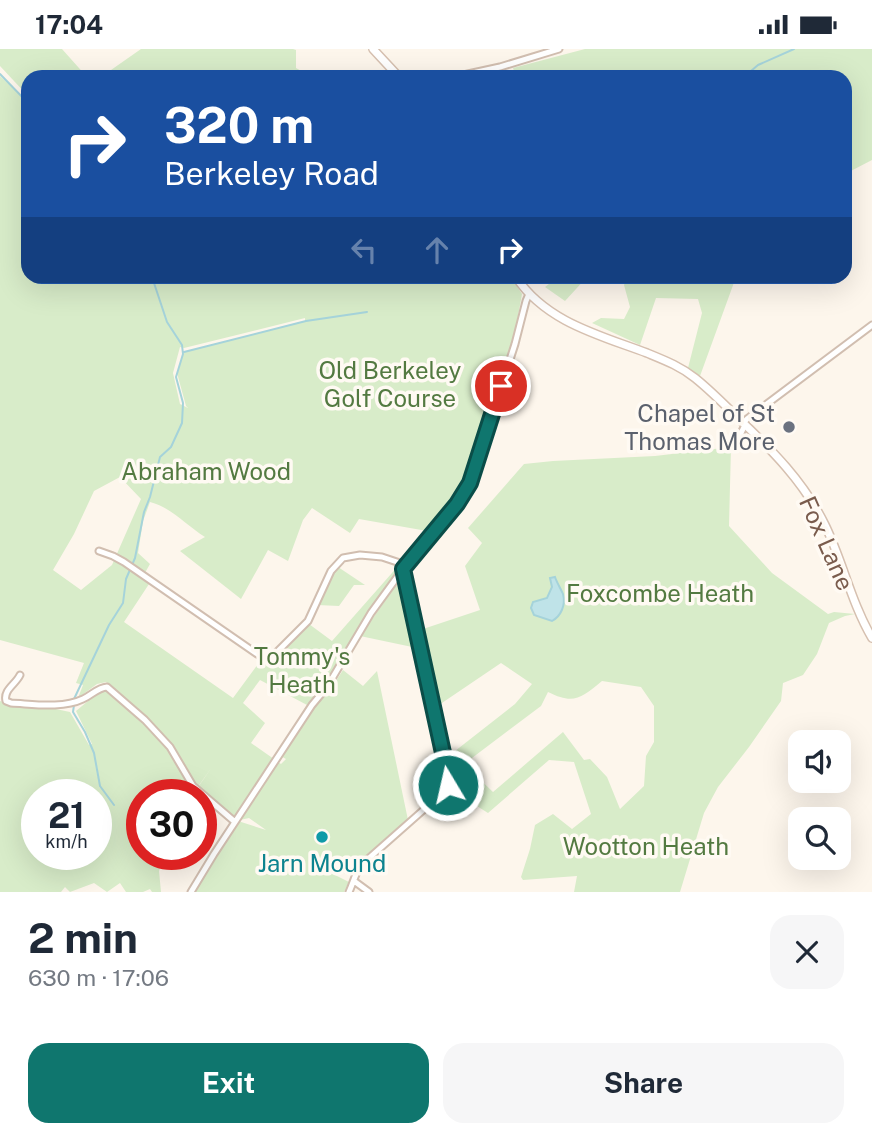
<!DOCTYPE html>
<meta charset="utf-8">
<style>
:root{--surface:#fff;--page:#f6f6f7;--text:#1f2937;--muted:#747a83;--accent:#0f766e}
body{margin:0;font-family:"Public Sans",sans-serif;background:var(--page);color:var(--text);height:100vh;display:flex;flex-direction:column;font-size:26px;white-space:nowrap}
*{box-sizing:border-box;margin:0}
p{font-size:23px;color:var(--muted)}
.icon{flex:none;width:38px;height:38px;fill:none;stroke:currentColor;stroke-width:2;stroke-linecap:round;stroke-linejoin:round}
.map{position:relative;height:843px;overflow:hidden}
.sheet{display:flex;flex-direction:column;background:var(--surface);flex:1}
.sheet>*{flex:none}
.guide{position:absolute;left:21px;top:21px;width:831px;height:214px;border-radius:21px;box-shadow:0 7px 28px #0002;background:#1a4fa0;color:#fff;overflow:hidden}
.fabs{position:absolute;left:788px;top:681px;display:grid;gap:14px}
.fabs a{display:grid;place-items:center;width:63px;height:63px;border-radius:14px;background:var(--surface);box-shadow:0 7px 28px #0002;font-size:35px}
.speed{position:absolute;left:21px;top:730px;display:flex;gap:14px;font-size:35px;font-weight:700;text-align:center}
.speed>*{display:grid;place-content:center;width:91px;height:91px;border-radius:50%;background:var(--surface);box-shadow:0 7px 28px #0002;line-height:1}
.speed small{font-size:18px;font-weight:400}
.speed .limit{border:10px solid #d22;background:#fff;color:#111}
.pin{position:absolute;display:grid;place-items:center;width:60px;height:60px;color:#fff;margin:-30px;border:4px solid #fff;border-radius:50%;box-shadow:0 2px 7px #0007}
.me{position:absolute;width:77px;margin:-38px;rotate:351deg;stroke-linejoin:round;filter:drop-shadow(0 0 5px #0008)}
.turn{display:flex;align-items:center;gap:24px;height:147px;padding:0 28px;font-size:32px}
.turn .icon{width:91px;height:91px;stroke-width:2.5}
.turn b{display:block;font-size:49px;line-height:60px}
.lanes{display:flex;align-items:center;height:66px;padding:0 28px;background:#0003;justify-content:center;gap:35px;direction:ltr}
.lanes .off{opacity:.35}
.round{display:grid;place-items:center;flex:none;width:74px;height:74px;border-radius:21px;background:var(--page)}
.summary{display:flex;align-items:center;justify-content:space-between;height:119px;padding:0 28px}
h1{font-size:42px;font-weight:700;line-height:52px}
.primary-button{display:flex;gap:14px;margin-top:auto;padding:14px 28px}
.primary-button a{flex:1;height:80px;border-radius:21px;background:var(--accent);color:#fff;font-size:28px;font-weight:700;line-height:80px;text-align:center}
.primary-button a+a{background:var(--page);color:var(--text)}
.status{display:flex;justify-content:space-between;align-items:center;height:49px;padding:0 35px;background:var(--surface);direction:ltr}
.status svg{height:19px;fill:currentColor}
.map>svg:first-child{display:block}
.green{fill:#d8ecc9;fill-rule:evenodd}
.water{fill:#bfe3e8;stroke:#a5d3da;stroke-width:2}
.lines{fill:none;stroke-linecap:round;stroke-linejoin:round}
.stream{stroke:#a5d3da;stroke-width:2}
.street-casing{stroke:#d1beb0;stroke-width:9}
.secondary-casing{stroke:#d6c0b0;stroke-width:10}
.street{stroke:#fff;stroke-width:5}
.secondary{stroke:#fff;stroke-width:7}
.route-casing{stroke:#0a4d48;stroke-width:18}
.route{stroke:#0f766e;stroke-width:12}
.worship-dot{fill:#6b7280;stroke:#fffaf3;stroke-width:2.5}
.culture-dot{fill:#0f9aa8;stroke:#fffaf3;stroke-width:2.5}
.labels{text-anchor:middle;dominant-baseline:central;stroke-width:7;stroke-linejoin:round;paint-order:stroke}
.park-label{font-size:24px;fill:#537a41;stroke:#fffaf3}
.worship-label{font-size:24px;fill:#5b616d;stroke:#fffaf3;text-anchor:end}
.street-label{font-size:24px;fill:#7a5c4d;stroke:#fffaf3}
.culture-label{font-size:24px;fill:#0d838f;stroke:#fffaf3}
</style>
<div class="status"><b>17:04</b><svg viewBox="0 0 49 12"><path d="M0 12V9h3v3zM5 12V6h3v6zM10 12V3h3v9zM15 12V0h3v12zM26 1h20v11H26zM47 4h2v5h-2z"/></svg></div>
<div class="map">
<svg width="872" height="843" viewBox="0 0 872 843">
<rect width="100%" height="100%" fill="#fdf6ec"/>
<path class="green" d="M0 0H62L87 28H28V47L0 17Z
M141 0H293L296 1V19L312 28H101Z
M585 0H872V111L845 125V28H516L513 19Z
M0 27 28 53V228H511L522 245 513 295 481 395 468 427 453 454 427 482 359 470 350 484 312 459 303 471 288 512 268 501 241 550 180 502 205 488C187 477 171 458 150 453L143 472 138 504 150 515 142 529 149 535 124 573 233 649 261 611H271L275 609 309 575 332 592 399 516 401 520 320 642 326 647 343 621 363 637 377 622 408 771 353 819 348 826 328 816 331 824 349 833 344 843H193L238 772 266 781 249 769 231 773 201 750V746L195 745 142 746V805H165L159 822 161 843H152L150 840 143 843H126L120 834 107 843 94 834 70 843 65 838 61 843H0V652L15 657H52L51 659 70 663 89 696 92 695 76 662 100 642 105 641 146 675 168 699 194 744 212 718 197 739 159 683 130 653 106 633 97 635 78 649 83 636 76 634 84 614 0 591ZM305 269V272L184 303 177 324 186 357 188 359 180 355 173 324 180 298 184 299ZM120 428 141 450 112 516 81 541 53 521 74 485 94 442ZM260 631 307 656 277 705 286 710 281 715 251 694 265 674 243 654ZM37 746H96V805H37Z
M558 228H587L565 252 545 238Z
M627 228H736L700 327 688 319 702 264 698 250 656 249 640 296 592 274 601 269 624 270 630 258 624 236Z
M731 398 729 477 772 524 828 565 834 563 855 565 845 567 829 574 817 605 803 626 783 634 781 652 749 698 718 738 704 764 680 843H574L577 827 523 831 521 828 530 800 535 776 553 765 572 780 591 765 574 713 549 711 488 764 445 737 441 713 515 655 532 635 501 614 436 658 420 581 480 561 465 517 482 494 468 479 524 415 553 412 655 407ZM602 632 641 638 654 657V693L646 707 644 737 620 760 607 728 590 710 584 711 563 683 493 743 464 715 541 657 548 643C574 656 581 649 602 632Z
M338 518 365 536H354L339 557 317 556 329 530Z
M398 536 403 538 417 599 360 587 395 538Z"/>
<path class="water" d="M555 528C557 534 561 540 563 545 566 556 561 567 552 572L534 566 531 559 533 553 547 549 552 538 550 529Z"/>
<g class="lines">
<path class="stream" d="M0 25 28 54
M744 28 758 16 794 0
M184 303 306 272 367 263
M74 650 109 576 123 554 126 530 135 509 144 463 150 448 160 408 171 398 182 374 183 354 176 328 183 305 182 296 167 273 152 228
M74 656 73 663 85 683 94 704 100 737 114 756"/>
<defs>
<path id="street" d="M454 28 500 18 559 0
M743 374 747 370 872 276
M737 396 738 390 745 376
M99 502 113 507 124 513 263 609 272 608 308 572 331 522 343 509 360 506 382 508 406 516
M20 626C16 635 3 641 6 652L11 654C33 655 62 660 83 650 92 646 97 639 107 638L145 671 170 698 193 737 235 773
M354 832 369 843
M191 843 214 805 312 656 327 638 371 564 406 516 457 455 470 434 515 295 526 252 529 245
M349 843C353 834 355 826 360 817L446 741 448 729 445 714 403 520"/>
<path id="secondary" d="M373 0 399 28
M516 228C546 273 599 286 647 304 664 311 680 317 695 329 710 341 724 355 738 369 772 401 804 433 825 476 843 513 851 553 872 589"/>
</defs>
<use href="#street" class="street-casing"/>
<use href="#secondary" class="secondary-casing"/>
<use href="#street" class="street"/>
<use href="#secondary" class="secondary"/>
</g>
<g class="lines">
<defs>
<path id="route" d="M448 736 445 713 403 520 457 455 470 434 501 337"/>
</defs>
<use href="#route" class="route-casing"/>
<use href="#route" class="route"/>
</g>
<circle class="worship-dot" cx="789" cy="378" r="7"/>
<circle class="culture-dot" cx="322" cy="788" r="7"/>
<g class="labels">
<g class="park-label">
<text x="390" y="321">Old Berkeley<tspan x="390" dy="28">Golf Course</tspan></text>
<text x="206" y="422">Abraham Wood</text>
<text x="660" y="544">Foxcombe Heath</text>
<text x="302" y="607">Tommy's<tspan x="302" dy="28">Heath</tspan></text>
<text x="646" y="797">Wootton Heath</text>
</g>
<g class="worship-label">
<text x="775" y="364">Chapel of St<tspan x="775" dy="28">Thomas More</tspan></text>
</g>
<g class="street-label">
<text transform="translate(827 494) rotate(66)">Fox Lane</text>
</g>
<g class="culture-label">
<text x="322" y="814">Jarn Mound</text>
</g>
</g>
</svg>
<div class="fabs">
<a><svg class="icon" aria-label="sound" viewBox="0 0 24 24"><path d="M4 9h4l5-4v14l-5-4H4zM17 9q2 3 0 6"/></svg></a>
<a><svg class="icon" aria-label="search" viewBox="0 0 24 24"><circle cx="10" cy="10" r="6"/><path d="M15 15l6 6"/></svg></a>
</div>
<div class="speed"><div>21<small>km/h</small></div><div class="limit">30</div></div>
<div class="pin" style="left:501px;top:337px;background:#d93025"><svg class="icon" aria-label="arrive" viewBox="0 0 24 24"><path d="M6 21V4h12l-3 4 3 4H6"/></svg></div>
<svg class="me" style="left:448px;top:736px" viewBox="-20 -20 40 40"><circle r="17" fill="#0f766e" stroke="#fff" stroke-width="3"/><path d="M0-11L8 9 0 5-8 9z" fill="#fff"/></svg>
<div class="guide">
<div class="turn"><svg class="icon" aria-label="right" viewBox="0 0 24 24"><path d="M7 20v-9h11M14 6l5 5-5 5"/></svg><div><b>320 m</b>Berkeley Road</div></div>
<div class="lanes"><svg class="icon off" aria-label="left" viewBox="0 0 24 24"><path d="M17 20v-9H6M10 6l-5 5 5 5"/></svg><svg class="icon off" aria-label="ahead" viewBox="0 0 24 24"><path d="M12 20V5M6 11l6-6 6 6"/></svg><svg class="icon" aria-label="right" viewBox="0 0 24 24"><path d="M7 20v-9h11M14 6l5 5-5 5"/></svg></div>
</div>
</div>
<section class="sheet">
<div class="summary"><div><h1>2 min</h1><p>630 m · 17:06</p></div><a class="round"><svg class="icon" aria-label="close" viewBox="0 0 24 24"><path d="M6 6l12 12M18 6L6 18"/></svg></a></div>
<div class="primary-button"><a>Exit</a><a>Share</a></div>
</section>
